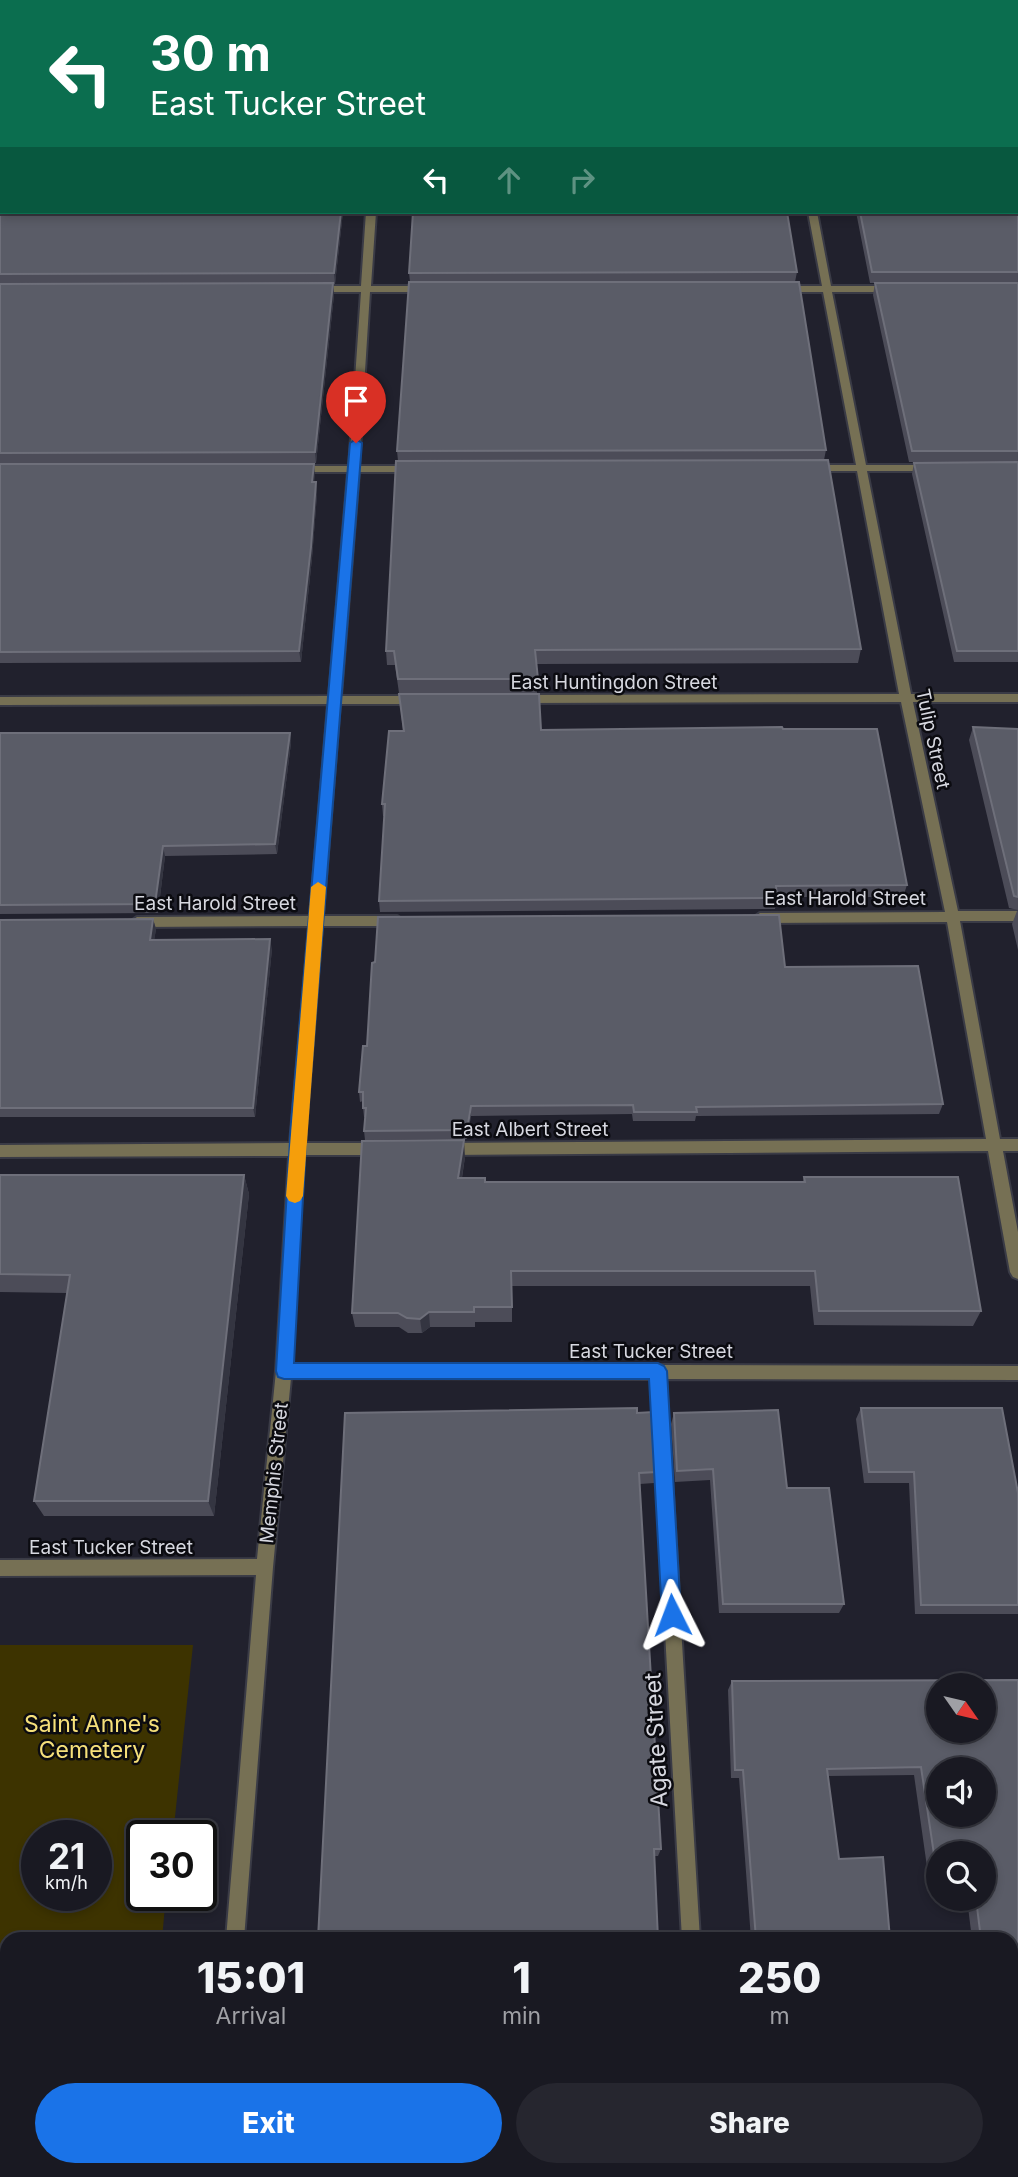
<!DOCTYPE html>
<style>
:root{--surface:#191922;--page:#26262f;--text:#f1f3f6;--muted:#9fa0a5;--line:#373840;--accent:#1a73e8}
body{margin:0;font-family:Inter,sans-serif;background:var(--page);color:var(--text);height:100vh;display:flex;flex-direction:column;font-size:26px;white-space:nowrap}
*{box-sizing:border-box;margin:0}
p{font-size:23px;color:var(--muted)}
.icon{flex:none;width:38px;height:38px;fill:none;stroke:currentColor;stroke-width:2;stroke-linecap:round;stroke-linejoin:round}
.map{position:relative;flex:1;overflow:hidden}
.side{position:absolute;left:0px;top:1932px;width:1018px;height:245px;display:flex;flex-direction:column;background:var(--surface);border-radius:21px 21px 0 0;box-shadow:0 4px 10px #0003,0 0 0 2px var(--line)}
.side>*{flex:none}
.banner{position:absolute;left:0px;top:0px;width:1018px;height:214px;box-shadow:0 4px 10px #0003,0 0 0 2px var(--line);background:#0b6e4f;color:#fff;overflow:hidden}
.needle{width:46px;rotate:124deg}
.fabs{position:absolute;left:926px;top:1673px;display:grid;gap:14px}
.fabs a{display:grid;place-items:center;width:70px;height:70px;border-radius:50%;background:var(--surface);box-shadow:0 4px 10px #0003,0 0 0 2px var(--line);font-size:35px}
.speed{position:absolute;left:21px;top:1820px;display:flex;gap:14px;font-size:35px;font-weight:700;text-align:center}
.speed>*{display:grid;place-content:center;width:91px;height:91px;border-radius:50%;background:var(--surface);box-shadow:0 4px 10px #0003,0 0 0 2px var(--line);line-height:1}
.speed small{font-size:18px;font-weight:400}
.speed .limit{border:4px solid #111;border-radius:10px;background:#fff;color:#111}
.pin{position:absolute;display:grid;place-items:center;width:60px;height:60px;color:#fff;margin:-72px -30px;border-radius:50% 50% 50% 0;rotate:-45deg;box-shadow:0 0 7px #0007}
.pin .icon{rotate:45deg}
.me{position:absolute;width:77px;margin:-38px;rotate:357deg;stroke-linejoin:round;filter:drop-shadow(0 0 5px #0008)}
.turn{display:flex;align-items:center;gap:24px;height:147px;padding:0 35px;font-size:32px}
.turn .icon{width:91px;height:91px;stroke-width:2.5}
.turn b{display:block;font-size:49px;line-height:60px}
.lanes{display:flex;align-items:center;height:66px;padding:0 35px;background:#0003;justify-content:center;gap:35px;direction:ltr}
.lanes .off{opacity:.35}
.eta{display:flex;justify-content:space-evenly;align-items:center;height:119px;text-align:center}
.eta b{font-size:42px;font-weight:800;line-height:49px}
.primary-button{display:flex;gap:14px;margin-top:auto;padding:14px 35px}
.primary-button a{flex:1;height:80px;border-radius:42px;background:var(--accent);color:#fff;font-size:28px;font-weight:800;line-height:80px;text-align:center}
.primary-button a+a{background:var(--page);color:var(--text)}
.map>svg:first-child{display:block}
.green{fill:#3d3300;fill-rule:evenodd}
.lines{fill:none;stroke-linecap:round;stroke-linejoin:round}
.street-casing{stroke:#3a3b46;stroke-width:4}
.street{fill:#767054;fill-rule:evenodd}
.wall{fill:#4c4c58}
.shaded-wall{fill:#343541}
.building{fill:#5a5c67;stroke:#6e6f7a;stroke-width:2;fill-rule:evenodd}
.route{fill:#1a73e8;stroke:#114b97;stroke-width:2}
.slow{fill:#f59e0b}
.labels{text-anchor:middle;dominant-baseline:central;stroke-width:5;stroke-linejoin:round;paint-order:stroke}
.street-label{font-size:19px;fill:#d7d8e0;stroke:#0b0b10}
.near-park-label{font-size:23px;fill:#f6e07a;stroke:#0b0b10}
.near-street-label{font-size:23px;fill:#d7d8e0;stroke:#0b0b10}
</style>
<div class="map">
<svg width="1018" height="2177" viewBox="0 0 1018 2177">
<rect width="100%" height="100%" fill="#21212d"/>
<path class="green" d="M0 1645H193L173 1836H142V1895H166L162 1939H7V2170H137L136 2177H0ZM37 1836H96V1895H37Z"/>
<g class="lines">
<defs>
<path id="street" d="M366 212H376L371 286H425L430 289 425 292H370L359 466H412L417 469 412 472H359L341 696H419L425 700 419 704H340L323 916H397L404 921 397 926H322L305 1143H380L385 1145 387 1149 385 1153 380 1155H304L292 1364 1018 1366V1380L666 1379 700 1939H682L651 1379 291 1378 273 1567 244 1939H226L256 1575 0 1576V1560L257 1559 276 1371 289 1156 0 1157V1145L290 1143 309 926 137 927 130 922 137 917 310 916 328 704 0 705V697L329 696 348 472H295L290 469 295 466H349L361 292H316L311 289 316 286H361Z
M808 212H817L831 286H891L896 289 891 292H832L866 465H930L935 468 930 471H867L911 694H1018V702H913L958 911H1018V921H960L1000 1139H1018V1151H1003L1018 1232V1279L1013 1277 1010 1272 988 1151 446 1155 441 1153 439 1149 441 1145 446 1143 986 1139 947 922 760 923 753 918 760 913 945 912 901 702 523 703 517 699 523 695 899 694 857 471H810L805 468 810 465H856L823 292H781L776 289 781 286H822Z
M1012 2051H1018V2071H1012Z
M206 2170H226V2177H206Z"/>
</defs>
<use href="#street" class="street-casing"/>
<use href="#street" class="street"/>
</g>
<path class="wall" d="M1018 0V283H870L856 212H1017V2H2V212H343L335 284H333L334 295 316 463 6 464H314V482H316L317 494 312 558 301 662 0 663V1Z
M797 272 795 282 826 450 824 460 861 649 858 663 536 664 537 693H399L395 665H387L386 651 398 461 397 451 410 282 409 273Z
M875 283H1018V462H909L873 295Z
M1018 462V662H954L912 474 914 463Z
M399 694 541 730 783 729 907 885 903 897H777L775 909 380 912 379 901 385 816H383L382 804 403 731Z
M973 727 1018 729V910L1009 908 969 740Z
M0 733H290L291 743 277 854 165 856 158 913 0 914Z
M1017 911H1018V950L1012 924Z
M153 919 156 929 154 940 272 949 255 1117H0V920Z
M785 967 943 1104 939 1114 696 1116 695 1121H633L632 1114 471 1116 467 1139 365 1140 364 1131 365 1117H364L363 1108V1101L360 1102 359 1092 367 1046Z
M465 1157 462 1178 485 1182H803L804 1177 981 1311 973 1326 814 1325 810 1286H512V1322H475V1327H430L422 1333H408L399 1327H355L352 1313Z
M0 1175H244L249 1194 214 1516H44L34 1501 67 1293 0 1292Z
M861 1408 1018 1493V1614H915L909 1483H864L856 1419Z
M637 1413 656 1472 654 1483 640 1484 661 1849 658 1856H654L318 1939Z
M674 1413 787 1488 844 1604 839 1613H719L710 1480 675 1482 671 1424Z
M1018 1680V2012H1012V1939H972L967 1899H984V1853H938V1867H927L914 1775 828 1776 839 1859 890 1939H751L739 1778H731L728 1690 732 1681Z"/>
<path class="shaded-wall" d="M341 212H343L335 284 334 273Z
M333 283 334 295 316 463 315 452Z
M314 464 315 476 313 494 312 482Z
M316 482 317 494 312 558 301 662 299 651Z
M290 733 291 743 277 854 275 844Z
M163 846 165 856 158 913 155 904Z
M153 919 156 929 153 949 150 940Z
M270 939 272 949 255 1117 253 1108Z
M471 1106V1116L467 1139V1130Z
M464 1140 465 1157 459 1194 458 1178Z
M244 1175 249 1194 214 1516 208 1501Z
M429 1312 430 1327 422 1333 420 1319Z"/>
<path class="building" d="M78 0H1018V120L1017 121 1018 129V272H872L860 212H1017V2H2V212H341L334 273 0 274V131H1V121H0V1Z
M413 212H787L797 272 409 273Z
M409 282H799L826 450 397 451Z
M333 283 315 452 0 453V284Z
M875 283H1018V451H912Z
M828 460 861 649 535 650 538 679H398L394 651H386L396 461Z
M1018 462V651H957L914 463Z
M0 464H314L312 482H316L311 547 299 651 0 652Z
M399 694H539L541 730 782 727 783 729H877L907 885 776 886 777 898 379 901 385 804H382L389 731H404Z
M973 727 1018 729V897L1014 896Z
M0 733H290L275 844 163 846 155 904 0 905Z
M779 915 785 967 918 966 943 1104 696 1107 697 1112H634L633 1105 471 1106 467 1130 364 1131 366 1108H363V1092H359L363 1046H367L372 963 375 962 378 917Z
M153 919 150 940 270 939 253 1108H0V920Z
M464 1140 458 1178H485V1182H805L804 1177H958L981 1311H819L815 1271H511L512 1307H474V1312H429L420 1319 407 1318 398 1313H352L362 1141Z
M0 1175H244L208 1501H34L70 1275 0 1274Z
M637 1408V1413L653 1412 656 1472 639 1473 661 1849H654L658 1939H318L345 1413Z
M861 1408H1002L1018 1493V1605H921L914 1472H869Z
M778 1410 787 1488H829L844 1604H723L713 1469 677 1471 674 1413Z
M1018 1680V2009H1012V1939H981L976 1899H984V1853H938V1861H935L921 1767 827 1769 839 1859 883 1857 890 1939H756L743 1770H735L732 1681ZM938 1685H984V1731H938ZM938 1769H984V1815H938Z
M301 2170H925V2177H300Z"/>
<path class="route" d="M356 439 362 443 307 1124 294 1363H658L664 1366 667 1371 681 1615 679 1621 672 1624 665 1621 662 1615 649 1379H284L278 1377 276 1371 291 1124 350 443Z"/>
<path class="slow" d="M318 882 326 887 303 1196 300 1201 295 1203 289 1201 286 1196 311 887Z"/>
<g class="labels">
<g class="street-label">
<text x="614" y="682">East Huntingdon Street</text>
<text transform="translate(933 739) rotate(78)">Tulip Street</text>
<text x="845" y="898">East Harold Street</text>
<text x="215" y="903">East Harold Street</text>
<text x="530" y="1129">East Albert Street</text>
<text x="651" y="1351">East Tucker Street</text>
<text transform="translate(274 1473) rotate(-84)">Memphis Street</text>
<text x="111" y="1547">East Tucker Street</text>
</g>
<g class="near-park-label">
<text x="92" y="1724">Saint Anne's<tspan x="92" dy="26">Cemetery</tspan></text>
</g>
<g class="near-street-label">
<text transform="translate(656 1740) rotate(-93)">Agate Street</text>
</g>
</g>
</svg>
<div class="fabs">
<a><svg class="needle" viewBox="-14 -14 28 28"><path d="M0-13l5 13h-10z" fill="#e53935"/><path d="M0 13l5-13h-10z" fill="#9fa0a5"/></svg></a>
<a><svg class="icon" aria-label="sound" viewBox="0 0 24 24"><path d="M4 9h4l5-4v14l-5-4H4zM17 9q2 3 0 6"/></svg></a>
<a><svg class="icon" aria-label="search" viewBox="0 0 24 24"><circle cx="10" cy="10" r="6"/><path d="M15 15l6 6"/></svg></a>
</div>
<div class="speed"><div>21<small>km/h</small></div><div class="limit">30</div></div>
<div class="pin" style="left:356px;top:443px;background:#d93025"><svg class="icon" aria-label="arrive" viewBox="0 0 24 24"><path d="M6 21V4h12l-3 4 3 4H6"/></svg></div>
<svg class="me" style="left:672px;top:1615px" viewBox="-20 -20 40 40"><path d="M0-17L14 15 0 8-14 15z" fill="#1a73e8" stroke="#fff" stroke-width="4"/></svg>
<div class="banner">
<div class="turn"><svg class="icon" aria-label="left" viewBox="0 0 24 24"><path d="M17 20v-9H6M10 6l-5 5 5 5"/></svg><div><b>30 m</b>East Tucker Street</div></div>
<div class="lanes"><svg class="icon" aria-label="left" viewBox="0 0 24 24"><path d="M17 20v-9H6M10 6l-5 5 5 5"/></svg><svg class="icon off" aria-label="ahead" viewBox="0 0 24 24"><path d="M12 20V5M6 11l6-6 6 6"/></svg><svg class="icon off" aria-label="right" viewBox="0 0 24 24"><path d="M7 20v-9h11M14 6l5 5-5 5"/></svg></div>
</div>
<section class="side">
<div class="eta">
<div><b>15:01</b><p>Arrival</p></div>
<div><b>1</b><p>min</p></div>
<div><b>250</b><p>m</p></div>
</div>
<div class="primary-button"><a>Exit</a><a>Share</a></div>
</section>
</div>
